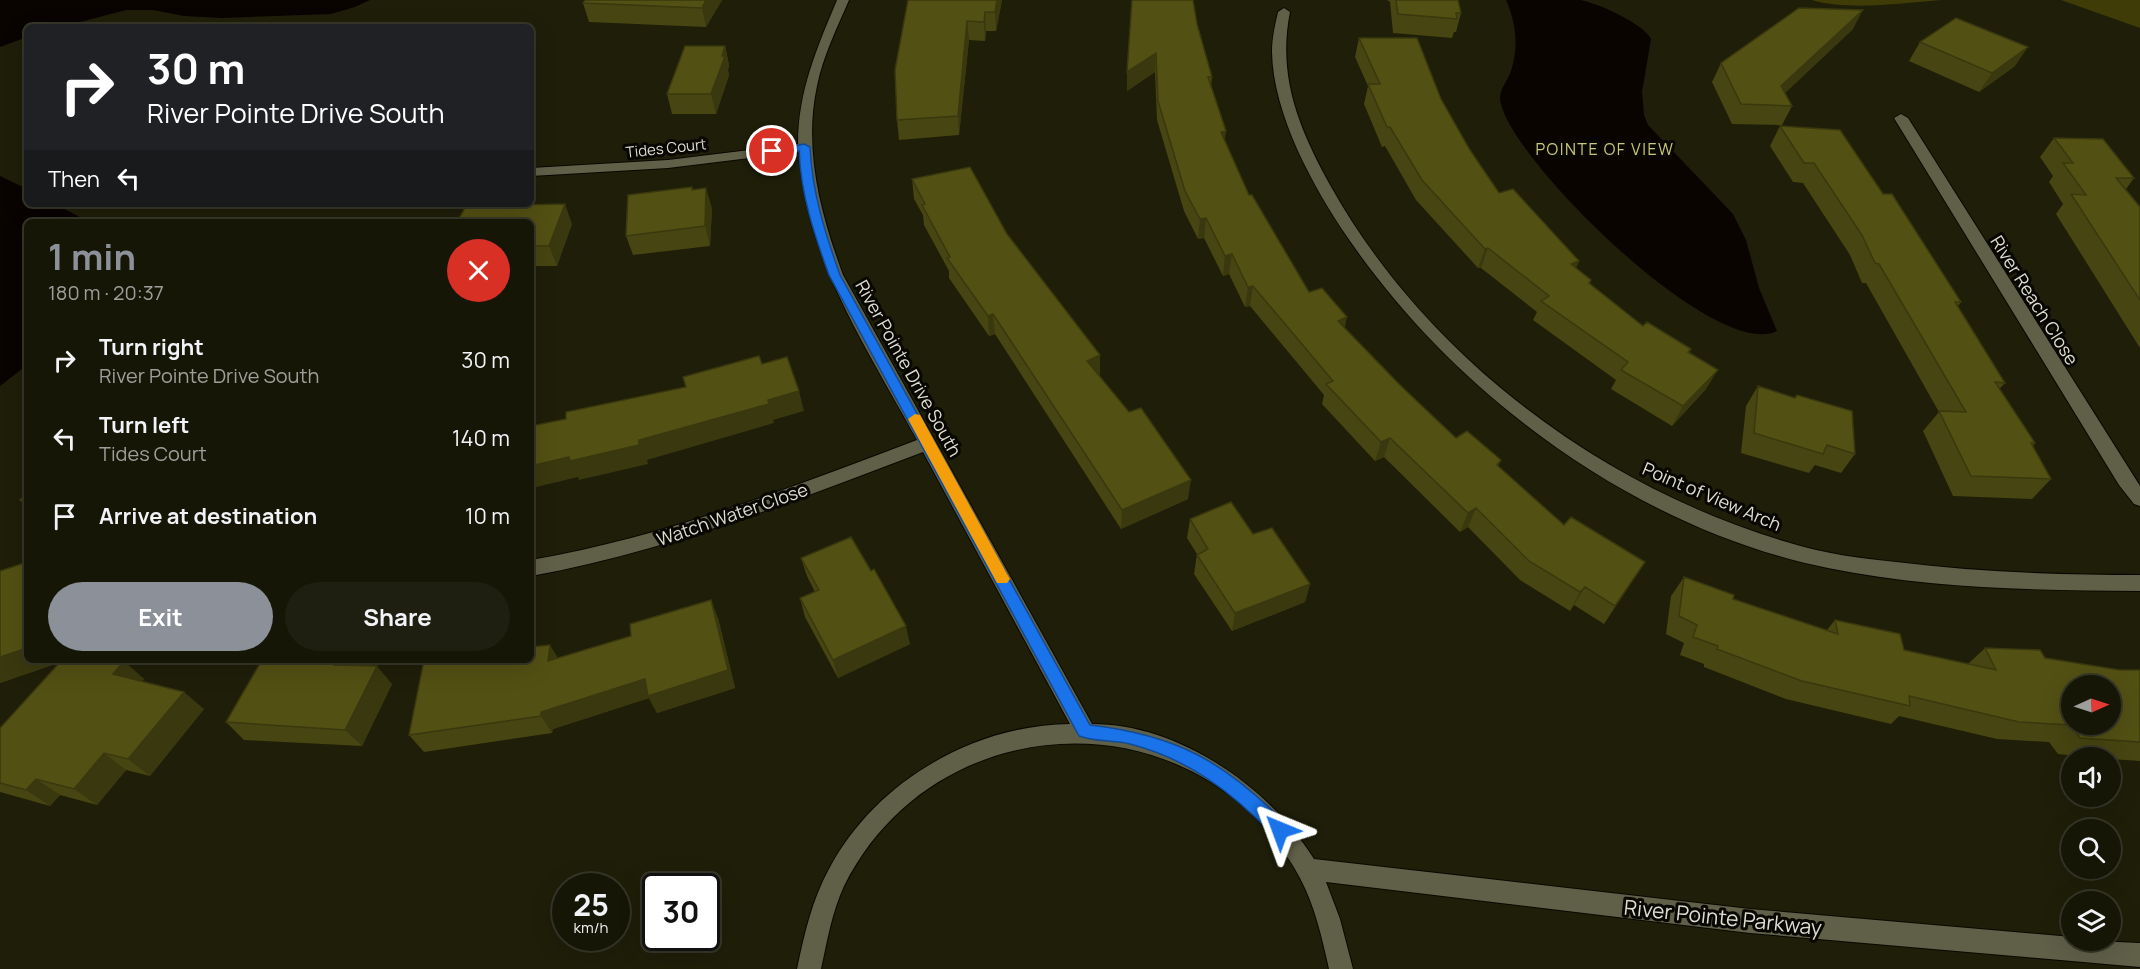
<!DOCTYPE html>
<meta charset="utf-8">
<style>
:root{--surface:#161607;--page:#1f1f11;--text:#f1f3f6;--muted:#9e9f9b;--line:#353528;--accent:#8c9099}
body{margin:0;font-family:Manrope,sans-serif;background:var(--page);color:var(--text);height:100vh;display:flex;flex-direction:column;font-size:22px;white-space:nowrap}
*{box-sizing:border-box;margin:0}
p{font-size:20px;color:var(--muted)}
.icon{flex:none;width:33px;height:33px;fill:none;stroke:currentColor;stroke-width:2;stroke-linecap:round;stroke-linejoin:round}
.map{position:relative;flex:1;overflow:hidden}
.panel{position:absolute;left:24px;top:219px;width:510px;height:444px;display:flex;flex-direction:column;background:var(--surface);border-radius:9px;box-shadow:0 6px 24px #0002,0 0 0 2px var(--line)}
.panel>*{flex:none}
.banner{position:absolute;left:24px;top:24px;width:510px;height:183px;border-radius:9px;box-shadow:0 6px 24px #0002,0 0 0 2px var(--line);background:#202124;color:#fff;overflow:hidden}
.needle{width:39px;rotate:87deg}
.controls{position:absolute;left:2061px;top:675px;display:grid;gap:12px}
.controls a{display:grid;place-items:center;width:60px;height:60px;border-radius:50%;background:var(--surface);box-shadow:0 6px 24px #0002,0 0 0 2px var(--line);font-size:30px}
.speed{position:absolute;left:552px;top:873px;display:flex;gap:12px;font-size:30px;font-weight:700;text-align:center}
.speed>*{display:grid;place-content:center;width:78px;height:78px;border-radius:50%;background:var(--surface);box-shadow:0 6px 24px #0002,0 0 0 2px var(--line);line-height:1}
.speed small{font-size:15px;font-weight:400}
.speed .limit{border:3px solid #111;border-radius:9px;background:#fff;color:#111}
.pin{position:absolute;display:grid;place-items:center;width:51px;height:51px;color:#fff;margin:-26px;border:3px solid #fff;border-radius:50%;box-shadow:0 2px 6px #0007}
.me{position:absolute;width:66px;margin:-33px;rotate:316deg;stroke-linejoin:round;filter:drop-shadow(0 0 4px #0008)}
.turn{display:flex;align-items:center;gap:21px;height:126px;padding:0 24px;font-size:27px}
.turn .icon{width:78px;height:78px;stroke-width:2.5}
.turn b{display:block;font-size:42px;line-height:51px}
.then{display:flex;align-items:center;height:57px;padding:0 24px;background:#0003;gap:12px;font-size:22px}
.round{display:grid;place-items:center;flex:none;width:63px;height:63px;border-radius:32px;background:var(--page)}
.summary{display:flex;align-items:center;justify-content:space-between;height:102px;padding:0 24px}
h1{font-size:36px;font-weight:700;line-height:45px;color:var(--accent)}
.primary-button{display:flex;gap:12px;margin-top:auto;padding:12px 24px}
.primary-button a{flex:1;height:69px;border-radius:36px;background:var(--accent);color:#fff;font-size:24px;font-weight:700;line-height:69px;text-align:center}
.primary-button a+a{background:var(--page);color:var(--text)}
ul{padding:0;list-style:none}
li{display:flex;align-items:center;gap:18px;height:78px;padding:0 24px}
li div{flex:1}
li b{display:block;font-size:22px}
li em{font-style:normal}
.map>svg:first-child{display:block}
.green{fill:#3f3c07}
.water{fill:#090400}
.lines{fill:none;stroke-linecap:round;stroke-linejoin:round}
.street-casing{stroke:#090800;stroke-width:2}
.street{fill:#606049;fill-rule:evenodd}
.wall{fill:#474511}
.shaded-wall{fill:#3a380e}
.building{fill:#535014;stroke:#3a380e;stroke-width:1.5;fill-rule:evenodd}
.route{fill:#1a73e8;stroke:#114b97;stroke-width:1.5}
.slow{fill:#f59e0b}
.labels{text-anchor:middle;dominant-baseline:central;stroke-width:6;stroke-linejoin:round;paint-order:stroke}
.far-street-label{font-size:15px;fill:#deded1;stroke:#080702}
.far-neighbourhood-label{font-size:16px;letter-spacing:1.5px;fill:#cbc87a;stroke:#080702}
.street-label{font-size:18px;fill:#deded1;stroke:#080702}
.near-street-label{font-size:21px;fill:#deded1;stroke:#080702}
</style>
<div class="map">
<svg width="2140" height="969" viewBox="0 0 2140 969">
<rect width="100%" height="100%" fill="#1e1e09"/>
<path class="green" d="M1812 0H1942C1903 3 1848 11 1812 0Z
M2061 0H2140V28Z"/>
<path class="water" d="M0 0H370L355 7 331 14 222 18 184 16 153 10H126L61 27H27V37L0 47Z
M1506 0C1529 0 1557 0 1580 0 1598 3 1644 24 1651 39L1642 92 1644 115 1648 125 1733 214 1746 240 1759 288 1777 331C1716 362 1515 164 1501 104 1497 91 1507 83 1511 71 1519 46 1516 23 1506 0Z
M0 176 27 189V204H55L89 222H27V365L0 386Z"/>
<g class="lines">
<defs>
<path id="street" d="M837 0H849C837 28 823 56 817 86 803 150 821 215 843 275L1092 724C1179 724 1269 787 1314 859L1750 909 2072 937V940L2140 943V967L1750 933 1326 882 1340 919 1353 969H1329C1322 938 1315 906 1300 878 1202 695 937 700 844 886 832 912 827 941 821 969H797C804 935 812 900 829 869 875 782 973 725 1070 724L923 452C794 501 667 551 531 576V560C665 537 790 488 917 440 867 348 806 259 799 152L668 168 531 176V168L668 160 798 144C798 91 817 48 837 0Z
M1284 8 1290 12C1277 76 1299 129 1330 185 1426 357 1602 488 1790 543 1825 554 1860 558 1896 562 1977 572 2058 575 2140 575V591C2037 590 1930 589 1828 568 1638 530 1456 396 1348 238 1313 187 1273 114 1272 52 1272 38 1275 25 1278 12Z
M1901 114 1908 118 2140 486V506L2134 504 2119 485 1894 118Z"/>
</defs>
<use href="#street" class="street-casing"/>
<use href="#street" class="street"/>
</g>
<path class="wall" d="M722 0 706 27 589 22 583 3Z
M908 0H1002L996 31H986L985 41 969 40 959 135 899 140 897 120Z
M1387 0H1458L1461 13 1456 32H1454L1452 38 1393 33 1390 2Z
M1197 24 1212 77 1211 86 1226 131 1224 140 1249 195 1309 292 1400 385 1456 438 1501 460 1498 466 1564 525 1645 562 1604 624 1574 605 1570 611 1520 580 1468 527 1460 532 1384 457 1375 461 1322 404 1324 395 1250 306 1245 307 1229 274 1223 276 1204 238 1198 239 1184 211 1157 120 1155 72 1127 91V72Z
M1853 29 1785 93 1792 106 1782 125 1732 124 1712 82 1721 63Z
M1359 38 1441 99 1470 150 1499 193 1579 261 1576 268 1591 280 1590 284 1643 326 1691 349 1689 353 1706 389 1672 426 1611 389 1616 380 1533 320 1537 312 1481 268H1478L1416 200 1385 146 1382 147 1364 104 1368 86 1355 57Z
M1920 42 2015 66 1979 92 1909 61Z
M725 46 729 65 728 70 729 75 716 114H672L667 94Z
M1780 126 1883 194 1961 302 1958 306 2005 383 1999 389 2035 443 2033 446 2051 479 2032 499 1953 496 1923 431 1939 412 1866 283H1862L1850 255 1803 183 1793 182 1770 146Z
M2054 138 2134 178 2126 189 2140 207V348L2056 214 2063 204 2049 182 2053 176 2040 157Z
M912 179 1007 234 1100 355V375H1099L1188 499 1121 529 995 334 989 336 949 278V271L924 225 923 215 914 199Z
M693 190 712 208 710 246 633 255 626 236Z
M531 222 572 224 557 266H531Z
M1758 386 1855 454 1841 473 1815 465 1809 473 1741 453 1746 406Z
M27 494V507L20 500Z
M1190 519 1253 534 1310 584 1305 602 1232 631 1194 574 1197 554 1187 538Z
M801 558 910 644 838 678 805 617 800 598 815 592 807 576Z
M1684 577 1733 599 1827 630 1835 620 1904 650 1968 664 1985 648 2120 670H2140V761L2110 759V758H2095L2058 754 2049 742 1997 739 1899 716 1891 724 1786 699 1704 667V664L1680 655 1684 643 1666 634 1671 596Z
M718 618 735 688 657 713 649 698 553 729 552 733 424 752 409 735 558 658 631 636Z
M27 660H119L144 679 142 681 204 709 150 776 126 770 97 805 60 795 50 806 0 792V728L61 662 0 683Z
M262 660H350L355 666 392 684 362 746 244 740 226 722Z"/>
<path class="shaded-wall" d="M706 0H722L706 27 702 8Z
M997 0H1002L996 31 995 12Z
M1863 10 1853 29 1771 106 1781 86Z
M985 12 986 31 985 41 984 22Z
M967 21 969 40 959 135 958 116Z
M725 46 729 65 728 70 729 75 716 114 711 94Z
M2028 47 2015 66 1979 92 1992 73Z
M1156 53 1155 72 1127 91V72Z
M1226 131 1223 150 1221 132Z
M706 188 712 208 710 246 705 226Z
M565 204 572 224 557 266 549 246Z
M1206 218 1204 238 1198 239 1200 219Z
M1488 248 1481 268H1478L1485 249Z
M1232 254 1229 274 1223 276 1225 256Z
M1579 261 1571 280V264Z
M1253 286 1250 306 1245 307 1248 287Z
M993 314 995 334 989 336 988 316Z
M1347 317 1343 337 1338 321Z
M1100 355V375L1087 381V361Z
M1718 370 1706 389 1672 426 1683 406Z
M799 391 804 411 773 420 774 423 647 460 648 464 579 480 578 477 532 488 531 485V466Z
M1390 438 1384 457 1375 461 1381 442Z
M1191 480 1188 499 1121 529 1122 510Z
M1476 508 1468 527 1460 532 1468 513Z
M1645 562 1633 580 1604 624 1615 606Z
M1310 584 1305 602 1232 631 1235 613Z
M1585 587 1574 605 1570 611 1580 592Z
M711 600 718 618 735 688 657 713 649 698 553 729 552 733 541 716V712L645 679Z
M906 626 910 644 838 678 833 660Z
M550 645 561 663 548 661Z
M27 648V660H63V661L0 683V657Z
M336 660H350L357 668 334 665Z
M124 661 144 679 134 691 113 674Z
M377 666 392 684 362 746 345 730Z
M184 692 204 709 150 776 128 759Z
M104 753 126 770 97 805 74 789Z
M36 779 60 795 50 806 26 790Z"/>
<path class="building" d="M585 0H706L702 8 583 3Z
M908 0H997L995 12H985L984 22 967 21 958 116 897 120 895 70Z
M1132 0H1193L1197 24 1212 77H1208L1226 131 1221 132 1249 195H1252L1309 292 1322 288 1347 317 1338 321 1400 385 1456 438 1467 431 1501 460 1497 465 1564 525 1571 517 1645 562 1615 606 1585 587 1580 592 1529 561 1476 508 1468 513 1390 438 1381 442 1326 384 1333 381 1253 286 1248 287 1232 254 1225 256 1206 218 1200 219 1185 191 1158 101 1156 53 1127 72Z
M1396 0H1458L1461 13H1456L1457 19 1398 14Z
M1799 8 1863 10 1781 86 1792 106 1741 104 1721 63Z
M1956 18 2028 47 1992 73 1920 42Z
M1359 38H1417L1441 99 1470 150 1499 193 1513 189 1579 261 1571 264 1591 280 1589 283 1643 326 1647 322 1691 349 1688 352 1718 370 1683 406 1621 370 1628 362 1541 301 1549 296 1488 248 1485 249 1422 180 1390 127H1387L1368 84H1380Z
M685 46H725L722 56H725L711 94H667Z
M1780 126 1840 130 1883 194H1892L1961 302H1955L2005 383 1995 382 2035 443H2031L2051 479 1971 476 1939 411 1966 412 1879 264 1875 263 1862 235 1814 163H1804Z
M2054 138 2103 139 2134 178H2116L2140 207V300L2071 194 2086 195 2063 163H2073Z
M970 167 1007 234 1100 355 1087 361 1129 412 1141 408 1191 480 1122 510 993 314 988 316 947 258 950 257 922 205 925 204 912 179Z
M692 187V190L706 188 705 226 626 236 628 195Z
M565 204 549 246H531V222H457L466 206Z
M759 356 762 364 787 357 799 391 768 400 769 404 639 440V445L570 461 569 457 531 466V426L566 419V412L686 387 683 377Z
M1758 386 1795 398 1797 395 1852 411 1855 454 1827 445 1823 454 1754 433Z
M27 494V502L20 500Z
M1231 502 1253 534 1272 528 1310 584 1235 613 1197 555 1208 549 1190 519Z
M851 537 871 571 874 569 906 626 833 660 800 598 819 590 801 558Z
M27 562V648L0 657V571Z
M1684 577 1734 595 1733 599 1838 634 1835 620 1900 634 1904 650 1996 670 1985 648 2040 650 2045 658 2120 670H2140V742L2080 738 2071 725 2019 722 1909 696 1910 706 1802 681 1717 649 1718 646 1693 637 1697 625 1679 616ZM2072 686H2110V724H2072Z
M711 600 728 670 648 696 645 679 541 712V716L409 735 424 660H531V647L550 645 548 661 631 636 630 624Z
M62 660H119L124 661 113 674 184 692 128 759 104 753 74 789 36 779 26 790 0 783V728Z
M262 660H336L334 665 377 666 345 730 226 722Z"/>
<path class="route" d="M804 144 810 147C812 192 825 233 840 275L1090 725C1177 735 1225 762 1286 824L1288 830 1286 836 1280 838 1274 836C1233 793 1189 759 1130 744 1114 740 1095 742 1079 736L829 275C814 234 801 195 799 151L772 154 767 151Z"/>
<path class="slow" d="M915 414 920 415 1007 574 1010 579 1007 583H997L908 419Z"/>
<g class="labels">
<g class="far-street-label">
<text transform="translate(666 148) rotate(-6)">Tides Court</text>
</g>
<g class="far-neighbourhood-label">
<text x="1605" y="149">POINTE OF VIEW</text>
</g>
<g class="street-label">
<text transform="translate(2035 300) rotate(58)">River Reach Close</text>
<text transform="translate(909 368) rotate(61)">River Pointe Drive South</text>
<text transform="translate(1712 496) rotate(23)">Point of View Arch</text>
<text transform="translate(732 514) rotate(-19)">Watch Water Close</text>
</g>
<g class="near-street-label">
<text transform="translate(1723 917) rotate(6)">River Pointe Parkway</text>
</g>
</g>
</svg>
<div class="controls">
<a><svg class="needle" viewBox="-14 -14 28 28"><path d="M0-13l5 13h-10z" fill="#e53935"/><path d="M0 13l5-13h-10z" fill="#9e9f9b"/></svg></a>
<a><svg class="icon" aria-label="sound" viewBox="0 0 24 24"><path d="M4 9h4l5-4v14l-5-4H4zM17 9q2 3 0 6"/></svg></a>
<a><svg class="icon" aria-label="search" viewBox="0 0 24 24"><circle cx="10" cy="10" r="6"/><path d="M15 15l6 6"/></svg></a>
<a><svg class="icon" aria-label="layers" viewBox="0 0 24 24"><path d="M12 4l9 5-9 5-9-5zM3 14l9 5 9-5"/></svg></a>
</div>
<div class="speed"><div>25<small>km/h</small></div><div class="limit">30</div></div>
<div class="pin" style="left:772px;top:151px;background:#d93025"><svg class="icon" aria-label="arrive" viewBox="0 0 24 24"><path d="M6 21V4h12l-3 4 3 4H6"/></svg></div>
<svg class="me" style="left:1280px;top:830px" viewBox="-20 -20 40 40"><path d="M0-17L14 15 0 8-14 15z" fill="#1a73e8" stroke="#fff" stroke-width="4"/></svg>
<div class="banner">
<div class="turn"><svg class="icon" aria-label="right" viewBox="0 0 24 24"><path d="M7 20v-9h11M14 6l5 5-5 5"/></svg><div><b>30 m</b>River Pointe Drive South</div></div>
<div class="then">Then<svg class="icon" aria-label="left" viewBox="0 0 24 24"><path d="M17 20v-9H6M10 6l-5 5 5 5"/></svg></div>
</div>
<section class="panel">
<div class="summary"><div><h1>1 min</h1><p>180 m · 20:37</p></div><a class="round" style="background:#d93025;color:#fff"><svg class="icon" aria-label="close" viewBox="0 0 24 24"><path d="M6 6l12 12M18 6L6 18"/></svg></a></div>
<ul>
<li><svg class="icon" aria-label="right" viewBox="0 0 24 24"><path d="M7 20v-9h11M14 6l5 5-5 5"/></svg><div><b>Turn right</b><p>River Pointe Drive South</p></div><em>30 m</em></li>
<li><svg class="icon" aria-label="left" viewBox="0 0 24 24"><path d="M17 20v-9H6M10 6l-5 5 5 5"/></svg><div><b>Turn left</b><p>Tides Court</p></div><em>140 m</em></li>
<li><svg class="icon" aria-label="arrive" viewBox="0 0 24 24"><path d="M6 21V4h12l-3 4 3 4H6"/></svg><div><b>Arrive at destination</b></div><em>10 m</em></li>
</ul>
<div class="primary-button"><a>Exit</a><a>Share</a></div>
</section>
</div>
